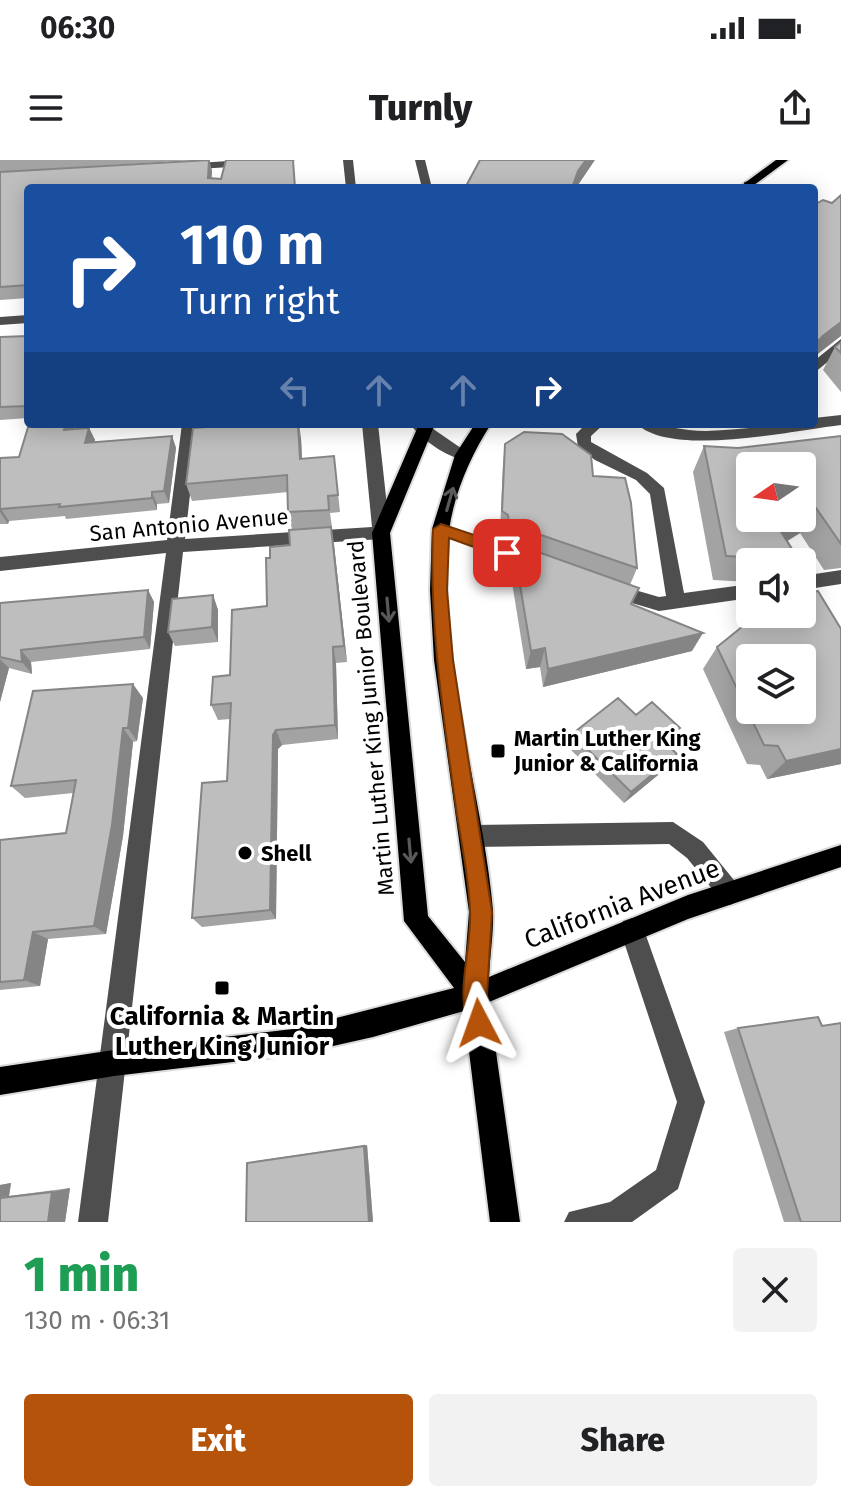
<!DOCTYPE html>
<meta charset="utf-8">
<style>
:root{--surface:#fff;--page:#f2f2f2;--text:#202124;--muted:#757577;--accent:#b45309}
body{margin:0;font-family:"Fira Sans",sans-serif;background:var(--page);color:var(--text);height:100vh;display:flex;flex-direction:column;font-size:30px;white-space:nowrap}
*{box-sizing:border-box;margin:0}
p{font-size:26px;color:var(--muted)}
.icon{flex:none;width:44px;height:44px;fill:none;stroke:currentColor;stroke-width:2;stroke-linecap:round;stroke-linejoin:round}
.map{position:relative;height:1062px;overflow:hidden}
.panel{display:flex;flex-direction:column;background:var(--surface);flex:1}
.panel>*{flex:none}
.guide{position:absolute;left:24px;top:24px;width:794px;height:244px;border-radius:8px;box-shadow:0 4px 20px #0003;background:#1a4fa0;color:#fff;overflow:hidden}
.needle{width:52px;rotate:257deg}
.controls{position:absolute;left:736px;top:292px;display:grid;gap:16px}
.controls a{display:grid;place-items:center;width:80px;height:80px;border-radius:8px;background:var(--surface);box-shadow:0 4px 20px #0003;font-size:40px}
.pin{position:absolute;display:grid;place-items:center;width:68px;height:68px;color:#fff;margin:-34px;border-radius:16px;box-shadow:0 4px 12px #0006}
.me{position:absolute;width:88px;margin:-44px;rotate:356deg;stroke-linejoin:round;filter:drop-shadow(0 0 6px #0008)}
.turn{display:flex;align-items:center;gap:28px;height:168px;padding:0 24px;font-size:36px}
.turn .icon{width:104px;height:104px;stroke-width:2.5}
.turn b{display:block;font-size:56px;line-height:68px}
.lanes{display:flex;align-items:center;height:76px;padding:0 24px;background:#0003;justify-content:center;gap:40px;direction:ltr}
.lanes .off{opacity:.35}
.round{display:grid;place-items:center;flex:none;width:84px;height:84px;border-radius:8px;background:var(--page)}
.summary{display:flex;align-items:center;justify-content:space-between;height:136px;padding:0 24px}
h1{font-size:48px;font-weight:800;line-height:60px;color:#1e9e55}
.button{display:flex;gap:16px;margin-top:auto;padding:16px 24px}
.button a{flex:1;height:92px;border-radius:8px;background:var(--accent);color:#fff;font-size:32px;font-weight:800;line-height:92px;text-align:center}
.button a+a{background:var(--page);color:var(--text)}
.status{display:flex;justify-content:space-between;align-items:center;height:56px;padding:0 40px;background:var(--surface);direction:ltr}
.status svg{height:22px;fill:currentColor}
header{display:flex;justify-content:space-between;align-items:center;height:104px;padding:0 24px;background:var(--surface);font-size:36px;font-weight:800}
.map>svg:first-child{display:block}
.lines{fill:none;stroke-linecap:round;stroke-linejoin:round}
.major-casing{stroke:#dbdbdb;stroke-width:4}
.minor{fill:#4e4e4e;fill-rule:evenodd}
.major{fill:#000;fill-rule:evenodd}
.wall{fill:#a3a3a3}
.shaded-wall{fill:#858585}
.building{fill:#bebebe;stroke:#858585;stroke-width:2;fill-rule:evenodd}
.oneway{stroke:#595959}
.route{fill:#b45309;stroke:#753606;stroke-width:2}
.poi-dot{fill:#000;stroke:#fff;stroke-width:3}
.labels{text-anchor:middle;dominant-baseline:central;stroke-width:8;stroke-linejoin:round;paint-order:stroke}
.street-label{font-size:22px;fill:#000;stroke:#fff}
.poi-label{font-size:22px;font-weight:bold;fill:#000;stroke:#fff;text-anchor:start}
.near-street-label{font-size:26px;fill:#000;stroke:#fff}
.near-poi-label{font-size:26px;font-weight:bold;fill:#000;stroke:#fff}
</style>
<div class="status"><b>06:30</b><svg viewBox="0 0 49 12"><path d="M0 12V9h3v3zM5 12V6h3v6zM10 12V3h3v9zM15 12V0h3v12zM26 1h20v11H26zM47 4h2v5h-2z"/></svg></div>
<header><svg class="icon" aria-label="menu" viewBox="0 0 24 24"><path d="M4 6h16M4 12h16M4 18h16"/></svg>Turnly<svg class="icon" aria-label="share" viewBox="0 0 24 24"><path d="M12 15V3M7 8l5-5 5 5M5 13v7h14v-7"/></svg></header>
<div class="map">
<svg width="841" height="1062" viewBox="0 0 841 1062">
<rect width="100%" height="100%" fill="#fff"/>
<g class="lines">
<defs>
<path id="major" d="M776 0H788L750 28H738Z
M419 264H435L390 373 428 756 465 802 469 752 434 500 430 430 432 369 455 295 475 264H491C471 295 454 333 449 371 435 494 482 627 493 750 494 771 490 795 489 817L688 735 841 685V707L688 759 489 842 520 1062H490L464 851 373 877 293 895 114 916 0 935V907L114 890 293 869 454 828 404 761 372 373Z"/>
</defs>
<use href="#major" class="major-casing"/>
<path class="minor" d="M243 0H295L290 3 184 10 179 7 184 4Z
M343 0H353L356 28H346Z
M415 0H425L432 28H422Z
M748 21 765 28 744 26V22Z
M28 155V163L0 165V157Z
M841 179V191L814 213V201Z
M841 255V265C795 270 672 298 637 264 661 264 683 271 706 271 743 270 778 264 814 264V258Z
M182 264H198L185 379 372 367 362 264H378L390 373 381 379 183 392 108 1062H78L166 393 0 411V397L167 380Z
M410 264H426L471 295 469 299C451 302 420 278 410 264Z
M586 264H604L591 276V282L647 313 664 328 684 433 750 424V438L659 451 605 435 602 430 611 423 659 437 666 436 650 334 636 320 595 300 578 287 576 274Z
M441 363 541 398 544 403 535 410 435 373 432 369 435 365Z
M841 410V424L802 430V416Z
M673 662 703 682 738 725 742 733 738 741 730 745 722 741 687 698 669 684 472 687 464 684 461 676 464 668 472 665Z
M632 758 641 761 644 770 705 942 678 1029 632 1062H564L569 1052 610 1042 656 1010 677 942 620 770 623 761Z"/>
<use href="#major" class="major"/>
</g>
<path class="wall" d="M0 0H192L0 12Z
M209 0 212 11 211 19 296 28H28V138L0 140V12Z
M28 176V258L0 260V177Z
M841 182V232L823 210 835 187Z
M89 268 95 280 94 282 172 276 176 288 169 343 157 344V350L66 359 65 356 9 361 8 364H0V298L19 297 74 269Z
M841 276V408L824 410 800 373 787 381 799 400 797 402H750V422L713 420 693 312 704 286 738 288Z
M301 278 302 299 334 296 340 352 330 353 332 367 292 369 288 352V332L192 341 186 324Z
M505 284 593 316 637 408 630 425 632 444 692 491 543 527 540 507 526 509 509 404 512 385 506 383 505 375 500 371 503 304Z
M334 385 347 502 336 503 338 579 282 585 278 589 276 759 202 767 192 758 227 621 230 559 218 560 211 545 230 515 267 446Z
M148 430 154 442 150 489 31 502 32 514 9 508 0 542V443Z
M213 435 218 450V482L175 486 168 472Z
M717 487 841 604 767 619 760 605 747 604 703 509Z
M143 538 137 581 133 582 123 676 106 774 48 779 40 826 0 830V680L66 673 73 633 25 638 11 626Z
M636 555 672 580 667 584 669 606 624 643 567 586 572 574Z
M822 866 841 1062H784L724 872 738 868Z
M367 985 373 1062 247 1003 256 1001Z
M11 1023 9 1036 70 1028 65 1062H0V1025Z"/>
<path class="shaded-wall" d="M209 0 212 11 211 28 208 18Z
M586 0H595L576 28H572L578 11Z
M841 162V176L814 197V185L824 175Z
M66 264H75L71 282 64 270Z
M299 264 301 278 303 317 300 299Z
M89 268 95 280 91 295 85 283Z
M172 276 176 288 169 343 164 331Z
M152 332 157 344V350L152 338Z
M816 348 800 373 765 395 780 370Z
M1 349 9 361 8 364 0 352Z
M331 367 334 385 347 502 344 486Z
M148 430 154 442 150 489 144 477Z
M213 435 218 450V482L212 467Z
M703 473 692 491 543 527 548 509Z
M333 487 336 503 338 579 335 565Z
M545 488 540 507 526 509 531 491Z
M21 490 31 502 32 514 22 502Z
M0 499 9 508 0 542Z
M133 524 143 538 137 581 128 568Z
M123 568 133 582 123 676 106 774 94 766Z
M680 568 672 580 656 593 663 581Z
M276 570 282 585 278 589 276 759 270 750 273 575Z
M841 589V604L767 619 786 601Z
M677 594 669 606 624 643 631 632Z
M33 772 48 779 40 826 24 820Z
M367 985 373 1062H369L364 986Z
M11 1023 9 1036 0 1037V1025Z
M70 1028 65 1062H48L52 1032Z"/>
<path class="building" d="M209 0 208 18 221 19 226 0H293L295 28H28V125L0 127V12Z
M480 0H586L578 11 572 28H465Z
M841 35V162L824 175 814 185V45L823 40 832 43Z
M28 176V246L0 247V177Z
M841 182V193L835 187Z
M29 264H66L64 270 89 268 85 283 172 276 164 331 152 332V338L59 347 60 344 1 349 0 352V298L19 297Z
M248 264H298L300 299 334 296 338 335 328 336 329 350 288 352 287 315 186 324 193 268Z
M524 272 562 274 591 295 593 316 625 318 631 343 637 408 509 364 508 355 502 351 505 284Z
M841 276V384L816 348 802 357V306H750V358H801L780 370 799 400 726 396 704 286 738 288Z
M331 367 344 486 333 487 335 565 276 570 273 575 270 750 192 758 202 623 227 621 231 543 211 545 213 517 230 515 232 450 267 446 266 398H270V387L290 385 289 370Z
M513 383 639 428 631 444 703 473 548 509 545 488 531 491Z
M148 430 144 477 21 490 22 502 0 497V443Z
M818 431 841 469V589L786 601 778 586 764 585 717 487 758 454H802V433ZM750 498H802V550H750Z
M213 435 212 467 168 472 172 439Z
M133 524 128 568H123L112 665 94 766 33 772 24 820 0 822V680L66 673 76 620 11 626 33 531Z
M618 538 636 555 652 542 680 568 663 581 677 594 631 632 572 574Z
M818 857 822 866 841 863V1062H801L738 868Z
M364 986 369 1062H246L247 1003Z
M52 1032 48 1062H0V1038Z"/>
<defs><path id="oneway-shaft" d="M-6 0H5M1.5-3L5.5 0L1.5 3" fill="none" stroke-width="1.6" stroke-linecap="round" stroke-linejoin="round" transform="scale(2)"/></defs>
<g class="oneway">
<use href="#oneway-shaft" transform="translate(450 339) rotate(-74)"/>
<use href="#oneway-shaft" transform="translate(388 450) rotate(85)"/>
<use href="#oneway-shaft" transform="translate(410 691) rotate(85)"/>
</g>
<path class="route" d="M441 364 513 388 515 393 507 399 449 378 447 430 453 500 492 752 487 835 491 863 487 871 479 875 470 871C454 833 472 791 470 751 469 717 461 682 456 648 443 554 429 465 433 369Z"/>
<g class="poi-dot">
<rect x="490" y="583" width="16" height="16" rx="4"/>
<circle cx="245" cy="693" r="8"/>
<rect x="214" y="820" width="16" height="16" rx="4"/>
</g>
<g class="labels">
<g class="street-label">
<text transform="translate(189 365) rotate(-5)">San Antonio Avenue</text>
<text transform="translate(371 558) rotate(-95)">Martin Luther King Junior Boulevard</text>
</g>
<g class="poi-label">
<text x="514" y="578">Martin Luther King<tspan x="514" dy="25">Junior &amp; California</tspan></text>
<text x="261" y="693">Shell</text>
</g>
<g class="near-street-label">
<text transform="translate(622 744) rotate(-21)">California Avenue</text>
</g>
<g class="near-poi-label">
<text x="222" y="856">California &amp; Martin<tspan x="222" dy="30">Luther King Junior</tspan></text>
</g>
</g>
</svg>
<div class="controls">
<a><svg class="needle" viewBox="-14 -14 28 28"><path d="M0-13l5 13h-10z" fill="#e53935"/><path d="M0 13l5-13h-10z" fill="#757577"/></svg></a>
<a><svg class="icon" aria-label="sound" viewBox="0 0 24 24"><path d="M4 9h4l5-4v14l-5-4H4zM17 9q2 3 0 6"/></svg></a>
<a><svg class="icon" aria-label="layers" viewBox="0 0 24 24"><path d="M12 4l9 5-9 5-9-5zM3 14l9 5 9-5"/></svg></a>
</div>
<div class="pin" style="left:507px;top:393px;background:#d93025"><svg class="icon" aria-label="arrive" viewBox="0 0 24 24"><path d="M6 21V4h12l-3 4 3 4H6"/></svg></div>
<svg class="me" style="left:479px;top:863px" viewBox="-20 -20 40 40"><path d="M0-17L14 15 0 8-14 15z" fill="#b45309" stroke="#fff" stroke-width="4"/></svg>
<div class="guide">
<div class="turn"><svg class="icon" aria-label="right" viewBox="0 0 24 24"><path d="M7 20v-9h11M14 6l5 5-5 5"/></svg><div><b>110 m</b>Turn right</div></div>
<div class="lanes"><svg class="icon off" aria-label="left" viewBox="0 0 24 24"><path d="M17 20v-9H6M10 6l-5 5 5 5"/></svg><svg class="icon off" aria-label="ahead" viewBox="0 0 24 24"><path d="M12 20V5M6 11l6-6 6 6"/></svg><svg class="icon off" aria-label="ahead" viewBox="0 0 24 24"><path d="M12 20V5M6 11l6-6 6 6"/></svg><svg class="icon" aria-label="right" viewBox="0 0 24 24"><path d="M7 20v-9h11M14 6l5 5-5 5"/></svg></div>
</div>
</div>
<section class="panel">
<div class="summary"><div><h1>1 min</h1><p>130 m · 06:31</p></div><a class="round"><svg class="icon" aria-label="close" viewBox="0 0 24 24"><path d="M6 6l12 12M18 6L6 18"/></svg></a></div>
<div class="button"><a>Exit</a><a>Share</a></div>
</section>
